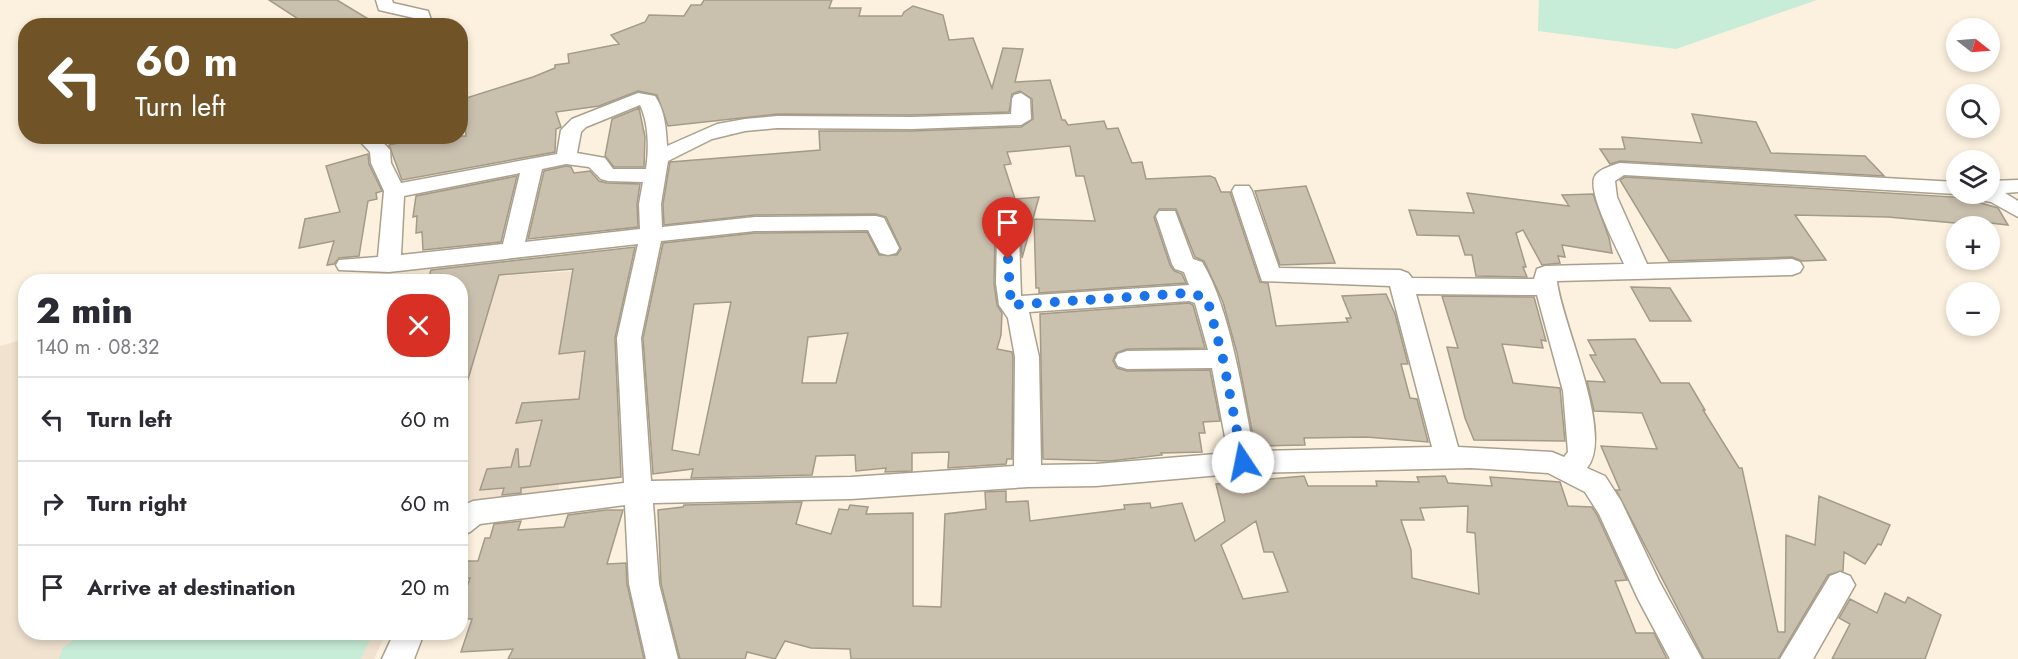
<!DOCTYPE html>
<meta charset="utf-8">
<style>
:root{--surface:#fff;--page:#f2f2f3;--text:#2b2b33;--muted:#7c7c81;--line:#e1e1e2}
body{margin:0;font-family:Jost,sans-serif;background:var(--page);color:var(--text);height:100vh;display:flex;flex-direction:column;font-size:22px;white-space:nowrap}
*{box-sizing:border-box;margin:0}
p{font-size:20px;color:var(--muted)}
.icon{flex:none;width:33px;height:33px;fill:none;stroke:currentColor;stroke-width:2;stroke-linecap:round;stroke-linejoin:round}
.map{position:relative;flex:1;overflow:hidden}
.sheet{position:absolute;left:18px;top:274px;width:450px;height:366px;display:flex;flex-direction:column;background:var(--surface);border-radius:24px;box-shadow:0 3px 9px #0003}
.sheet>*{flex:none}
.guide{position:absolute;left:18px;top:18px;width:450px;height:126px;border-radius:24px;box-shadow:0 3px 9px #0003;background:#705427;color:#fff;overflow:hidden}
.needle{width:39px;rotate:107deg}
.controls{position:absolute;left:1946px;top:18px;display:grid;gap:12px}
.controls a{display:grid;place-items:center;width:54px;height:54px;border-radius:50%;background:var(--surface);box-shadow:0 3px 9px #0003;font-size:30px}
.pin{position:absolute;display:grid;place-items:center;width:51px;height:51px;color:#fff;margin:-62px -26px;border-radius:50% 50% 50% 0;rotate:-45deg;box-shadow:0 0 6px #0007}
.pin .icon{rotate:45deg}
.me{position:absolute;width:66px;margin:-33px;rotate:349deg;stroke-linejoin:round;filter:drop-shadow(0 0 4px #0008)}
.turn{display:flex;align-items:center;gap:21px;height:126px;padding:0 18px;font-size:27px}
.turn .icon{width:78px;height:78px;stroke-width:2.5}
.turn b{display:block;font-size:42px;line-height:51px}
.round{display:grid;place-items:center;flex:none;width:63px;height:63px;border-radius:24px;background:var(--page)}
.summary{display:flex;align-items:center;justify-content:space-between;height:102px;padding:0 18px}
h1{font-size:36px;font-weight:800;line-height:45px}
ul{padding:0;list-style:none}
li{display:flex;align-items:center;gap:18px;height:84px;padding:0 18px;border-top:2px solid var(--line)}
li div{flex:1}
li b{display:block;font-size:22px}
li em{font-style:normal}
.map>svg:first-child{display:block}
.education{fill:#f1e2d0}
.green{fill:#c7ecd7}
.building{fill:#cac0ae;stroke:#a39a88;stroke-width:1.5;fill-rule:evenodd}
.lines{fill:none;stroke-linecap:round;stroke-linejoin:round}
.street-casing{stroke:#a9a08e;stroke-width:3}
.street{fill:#fff;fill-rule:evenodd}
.route{stroke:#1a73e8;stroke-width:10;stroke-dasharray:0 18}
</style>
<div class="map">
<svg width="2018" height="659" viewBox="0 0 2018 659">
<rect width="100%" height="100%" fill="#fcf1de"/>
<path class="education" d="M500 261 496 276 611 269 600 351 569 429 558 491 461 502 460 282H283Z
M25 339 26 633H386L374 659H0V346Z"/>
<path class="green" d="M1539 0H1817L1676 49 1538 31Z
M84 633H373L361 659H59L63 647Z"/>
<path class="building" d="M269 0H337L380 26H309Z
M704 0H832L829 8H861L859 16H902L904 12 913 6 943 15 949 40 973 38 992 88 1003 48 1023 49 1015 82 1050 80 1062 120H1065L1068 125 1104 121 1107 129 1118 128 1132 163 1142 162 1146 179 1210 176 1215 178 1221 192H1230L1260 282 1268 283 1276 326 1348 322 1346 318H1351L1342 296 1386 294 1395 314 1408 364H1401L1410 398 1417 399 1428 442 1366 437 1304 438 1305 445 1255 446 1237 353 1223 302 1204 261 1195 257 1176 209H1159L1154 217 1170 265 1174 271 1182 274 1186 283 1039 293V288H1036L1034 219 1095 221 1084 176H1076L1070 146 1007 152 1011 164 1004 165 1015 199 1039 197 1022 258 1021 235 1018 229 1000 228 995 235 994 283 997 305 1002 313 1001 335 997 349 1012 352 1013 357 1012 459H1007L1006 464 948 468 949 452 912 453V471L885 472 886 468 856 471 855 455 816 456 812 475 691 478 693 469 653 474 643 338 663 243 755 233 867 232 879 255H897L901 249 886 217 876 214 755 215 664 225 663 204 670 162 820 150 819 131H912L1021 127 1033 119 1032 99 1020 91 1012 94 1009 112 912 115 777 114 668 126 657 95 638 91 599 106 556 112 561 127 556 129 555 152 402 180 389 145 399 143V136H466L463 99 533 77 555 68V65L569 63 568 54 619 44 611 35 645 22 649 15 684 16 691 5H701ZM731 302 699 455 672 450 694 304ZM848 333 836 383H802L808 337Z
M639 108 645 137 644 167H614L605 156 612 119Z
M1692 114 1756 122 1771 153 1865 156 1884 176 1620 161 1610 164 1600 149H1625L1622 137 1702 143Z
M368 154 369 164 382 191 376 193 377 199 368 201 359 256 339 258 334 264 327 265 334 241 299 248 305 219 340 212 326 166Z
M566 166 571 167 574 173 590 171 599 181 607 183 640 184 637 204 638 227 528 239 544 171Z
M517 176 501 242 423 250 422 232 416 233 417 216 413 217 416 196Z
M1625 177 1968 198 1966 195 1974 201 1998 208 2008 225 1964 220 1967 224 1888 217 1795 215 1826 260 1802 261 1792 257 1669 261 1620 180Z
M1306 186 1335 263 1280 265 1255 191Z
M1467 193 1569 206 1562 195 1593 194 1609 238 1612 253 1562 245 1565 257 1558 256 1560 263 1542 265 1523 230 1516 233 1526 267H1523L1527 277 1476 276 1472 255H1465L1459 236 1417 235 1409 210 1474 213Z
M635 247 615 338 621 477 521 488V493L502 495 504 488 480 490 487 469 511 467 516 449H518L519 467 530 466 542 420 516 423 522 403 579 399 585 351 559 354 573 269 499 275 466 386 460 385V282H427L431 270Z
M1631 287 1670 288 1691 321H1650Z
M1442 296 1534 297 1546 341 1541 340 1543 348 1502 344 1513 383 1560 388 1565 441 1474 440 1465 418 1447 347 1458 348Z
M1189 303 1193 305 1205 348 1127 349 1116 353 1113 361 1117 368 1127 371 1210 370 1220 421 1203 422 1205 433H1199L1202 452 1161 453 1162 455 1110 461 1043 459 1040 314Z
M1635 339 1661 383H1689L1705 410H1703L1739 468H1742L1778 632H1785L1786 535 1815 545 1819 496 1890 525 1881 545 1878 544 1865 564 1844 552 1843 571 1828 575 1778 659H1704L1616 490H1620L1601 446 1657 449 1642 413 1594 411 1587 381 1605 382 1590 355H1596L1588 340Z
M1304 476 1308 486H1377L1376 481 1419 482 1417 477 1445 476 1448 483 1492 486 1490 477 1560 482 1568 506 1592 507 1597 515 1627 580 1615 581 1636 633H1654L1667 659H851L850 649 811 648 785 641 775 659 747 652 745 659H680L661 584 658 510 683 507 684 505 802 502 796 524 831 534 839 509 848 510 850 505 868 507 866 514 913 513V606L941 607 945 514 986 509 985 492 1006 491V502L1028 501 1030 521 1125 509 1124 505 1150 503 1151 508 1182 503 1195 541 1225 521 1216 484ZM1468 506 1467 532 1475 533 1479 594 1412 578 1411 550 1401 520H1424L1420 508ZM1256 521 1264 552H1273L1288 592 1243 599 1221 545Z
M606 510H623L607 564 626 563 627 584 644 659H508L513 649 461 652 472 619H460V607L470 578 460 579V561H478L485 538H490L494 524 521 521 518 530 564 527 568 515Z
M1885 593 1905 603 1908 597 1941 615 1925 659H1832L1850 624 1839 618 1850 599 1877 613Z"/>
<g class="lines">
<defs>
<path id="street" d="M376 0H392L393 3 428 11 433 26H415L414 18 379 10Z
M638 93 655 96C665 111 666 128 667 146L717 124 745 119 777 116 912 117 1011 114 1012 99 1014 95 1021 93 1030 99 1031 119 1021 125 912 129 777 128 745 131 712 139 668 161 661 204 662 227 755 217 876 216 884 218 899 248 896 253 888 255 880 253 868 230 755 231 661 241 641 338 651 481 851 477 1014 466 1015 357 1008 318 999 305 996 283 997 235 1000 230H1016L1019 235 1021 296 1189 285 1184 272 1175 269 1172 264 1156 216 1159 211H1175L1193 259 1202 262C1230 307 1243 397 1254 451L1432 447 1390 286 1262 281 1232 191 1235 186H1249L1252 191 1279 268 1400 270 1408 273 1412 278 1534 279 1537 269 1545 266 1624 264C1617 248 1586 190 1595 176 1599 169 1613 165 1620 163L1956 182V194H1960H1956L1624 175 1615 181 1617 197 1647 264 1792 259 1800 262 1803 267 1800 272 1792 275 1557 281C1561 322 1615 434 1587 468L1605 476 1621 501 1659 581 1702 659H1670L1638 599 1599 514 1585 492 1548 473 1471 468 1243 473 1096 486 1028 487 851 499 653 503 659 584 678 659H646L629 584 625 505 480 524 470 532 460 536V507L473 501 624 483 617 338 638 244 389 272 339 270 336 265 339 260 378 257 384 191 371 163 370 152 355 136H377L390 150 391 163 401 183 557 154 561 130 572 119ZM640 105C649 123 649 150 646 169H613L605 158 577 153 581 132 586 127ZM566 164 589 167 601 179 608 181 643 182 639 204 640 229 525 242 542 169ZM520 173 503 244 401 255 404 196ZM1416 294 1537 295 1563 391 1568 452 1564 457 1552 452 1458 447ZM1189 301 1195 303 1208 350 1127 351 1118 354 1115 360 1118 366 1127 369 1212 368 1228 453 1096 464 1041 465 1039 357 1029 312Z
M2018 180V192L2005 193 2018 201V217L1991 202 1974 199 1970 194H1989V181Z
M1840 572 1850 576 1855 585 1813 659H1780L1830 576Z
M394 633H424L414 659H382Z"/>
</defs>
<use href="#street" class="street-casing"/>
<use href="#street" class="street"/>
</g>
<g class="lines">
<path class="route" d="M1008 259 1011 305 1189 293 1207 298 1223 359 1243 462"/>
</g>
</svg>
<div class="controls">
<a><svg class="needle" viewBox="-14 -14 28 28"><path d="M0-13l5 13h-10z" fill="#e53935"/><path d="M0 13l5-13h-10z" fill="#7c7c81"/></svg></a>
<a><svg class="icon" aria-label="search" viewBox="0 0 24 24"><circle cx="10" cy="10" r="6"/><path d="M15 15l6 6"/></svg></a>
<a><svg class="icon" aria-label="layers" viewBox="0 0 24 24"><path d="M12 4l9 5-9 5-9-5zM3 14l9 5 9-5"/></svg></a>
<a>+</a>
<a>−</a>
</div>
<div class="pin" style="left:1008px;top:259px;background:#d93025"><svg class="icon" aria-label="arrive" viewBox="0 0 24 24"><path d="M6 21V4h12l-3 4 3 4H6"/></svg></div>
<svg class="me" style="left:1243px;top:462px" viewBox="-20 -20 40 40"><circle r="19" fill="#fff"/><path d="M0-13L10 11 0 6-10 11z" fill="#1a73e8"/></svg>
<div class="guide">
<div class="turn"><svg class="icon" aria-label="left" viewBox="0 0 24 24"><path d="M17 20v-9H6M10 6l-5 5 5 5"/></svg><div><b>60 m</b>Turn left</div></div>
</div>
<section class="sheet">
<div class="summary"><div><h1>2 min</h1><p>140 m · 08:32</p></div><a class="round" style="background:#d93025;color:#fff"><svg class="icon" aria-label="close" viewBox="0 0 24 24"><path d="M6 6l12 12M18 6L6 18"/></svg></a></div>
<ul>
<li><svg class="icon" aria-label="left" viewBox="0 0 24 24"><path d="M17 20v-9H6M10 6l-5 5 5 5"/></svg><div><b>Turn left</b></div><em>60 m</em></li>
<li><svg class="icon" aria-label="right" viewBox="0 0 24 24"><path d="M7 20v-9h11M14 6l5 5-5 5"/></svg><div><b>Turn right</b></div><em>60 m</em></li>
<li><svg class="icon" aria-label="arrive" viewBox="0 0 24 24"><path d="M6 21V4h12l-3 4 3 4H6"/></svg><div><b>Arrive at destination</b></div><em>20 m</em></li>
</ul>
</section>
</div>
